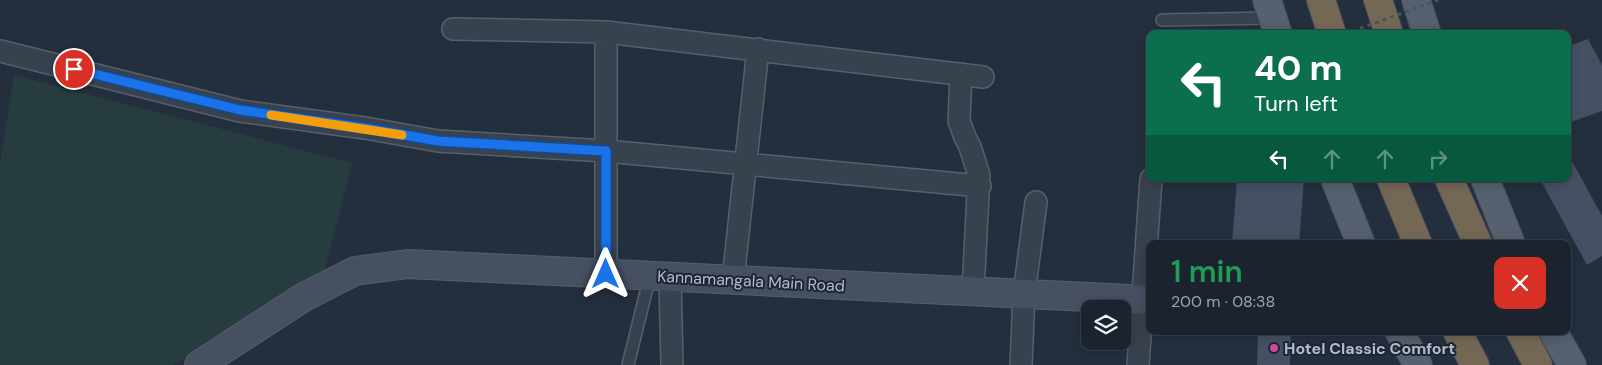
<!DOCTYPE html>
<meta charset="utf-8">
<style>
:root{--surface:#1b232e;--page:#282f3a;--text:#f1f3f6;--muted:#a0a4aa;--line:#39404a}
body{margin:0;font-family:"DM Sans",sans-serif;background:var(--page);color:var(--text);height:100vh;display:flex;flex-direction:column;font-size:19px;white-space:nowrap}
*{box-sizing:border-box;margin:0}
p{font-size:16px;color:var(--muted)}
.icon{flex:none;width:28px;height:28px;fill:none;stroke:currentColor;stroke-width:2;stroke-linecap:round;stroke-linejoin:round}
.map{position:relative;flex:1;overflow:hidden}
.side{position:absolute;left:1146px;top:240px;width:425px;height:95px;display:flex;flex-direction:column;background:var(--surface);border-radius:10px;box-shadow:0 2px 12px #0003,0 0 0 1px var(--line)}
.side>*{flex:none}
.banner{position:absolute;left:1146px;top:30px;width:425px;height:152px;border-radius:10px;box-shadow:0 2px 12px #0003,0 0 0 1px var(--line);background:#0b6e4f;color:#fff;overflow:hidden}
.buttons{position:absolute;left:1081px;top:300px;display:grid;gap:10px}
.buttons a{display:grid;place-items:center;width:50px;height:50px;border-radius:10px;background:var(--surface);box-shadow:0 2px 12px #0003,0 0 0 1px var(--line);font-size:25px}
.pin{position:absolute;display:grid;place-items:center;width:42px;height:42px;color:#fff;margin:-21px;border:2px solid #fff;border-radius:50%;box-shadow:0 1px 5px #0007}
.me{position:absolute;width:55px;margin:-28px;rotate:0deg;stroke-linejoin:round;filter:drop-shadow(0 0 4px #0008)}
.turn{display:flex;align-items:center;gap:18px;height:105px;padding:0 25px;font-size:22px}
.turn .icon{width:65px;height:65px;stroke-width:2.5}
.turn b{display:block;font-size:35px;line-height:42px}
.lanes{display:flex;align-items:center;height:48px;padding:0 25px;background:#0003;justify-content:center;gap:25px;direction:ltr}
.lanes .off{opacity:.35}
.round{display:grid;place-items:center;flex:none;width:52px;height:52px;border-radius:10px;background:var(--page)}
.headline{display:flex;align-items:center;justify-content:space-between;height:85px;padding:0 25px}
h1{font-size:30px;font-weight:600;line-height:38px;color:#1e9e55}
.map>svg:first-child{display:block}
.green{fill:#263c3f}
.building{fill:#455162}
.lines{fill:none;stroke-linecap:round;stroke-linejoin:round}
.lane-casing{stroke:#565f6c;stroke-width:14}
.street-casing{stroke:#565f6c;stroke-width:24}
.secondary-casing{stroke:#565f6c;stroke-width:30}
.primary-casing{stroke:#414a57;stroke-width:30}
.highway-casing{stroke:#434c59;stroke-width:30}
.lane{stroke:#38414e;stroke-width:11}
.street{stroke:#38414e;stroke-width:21}
.secondary{stroke:#465061;stroke-width:28}
.primary{stroke:#56606e;stroke-width:28}
.highway{stroke:#746855;stroke-width:28}
.path-bridge{stroke:#44595c;stroke-width:3;stroke-dasharray:4 4;stroke-linecap:butt}
.route-casing{stroke:#114b97;stroke-width:12}
.route{stroke:#1a73e8;stroke-width:9}
.slow{stroke:#f59e0b;stroke-width:9}
.hotel-dot{fill:#d1479c;stroke:#1d2633;stroke-width:2}
.labels{text-anchor:middle;dominant-baseline:central;stroke-width:4;stroke-linejoin:round;paint-order:stroke}
.street-label{font-size:16px;fill:#b4bcc9;stroke:#1d2633}
.poi-label{font-size:16px;font-weight:bold;fill:#b4bcc9;stroke:#1d2633;text-anchor:start}
</style>
<div class="map">
<svg width="1602" height="365" viewBox="0 0 1602 365">
<rect width="100%" height="100%" fill="#242f3e"/>
<path class="green" d="M14 75 352 163 324 274 173 365H0V163Z"/>
<path class="building" d="M1588 39 1602 65V111L1568 123V46Z
M1573 163 1602 216V256L1587 265 1541 181 1545 179H1568V166Z
M1237 179H1304L1299 244H1232Z
M1258 331H1291L1290 365H1257Z"/>
<g class="lines">
<defs>
<path id="lane" d="M1162 20 1273 18
M628 365 650 276"/>
<path id="street" d="M453 29 606 32 983 77
M606 32V274
M0 51 240 111 365 128 438 141 606 151 980 186
M961 74 959 121 965 137 970 147 979 175 973 291
M670 277 672 365
M733 280 758 49
M1021 365 1024 294 1036 202
M1138 365 1151 179"/>
<path id="secondary" d="M199 365 304 297 355 271 408 264 1150 300"/>
<path id="primary" d="M1267 0 1278 34
M1416 0 1427 34
M1335 179 1361 244
M1485 179 1511 244
M1399 331 1418 365
M1553 331 1572 365"/>
<path id="highway" d="M1321 0 1332 34
M1378 0 1389 34
M1391 179 1418 244
M1449 179 1478 244
M1457 331 1475 365
M1520 331 1538 365"/>
</defs>
<use href="#lane" class="lane-casing"/>
<use href="#street" class="street-casing"/>
<use href="#secondary" class="secondary-casing"/>
<use href="#primary" class="primary-casing"/>
<use href="#highway" class="highway-casing"/>
<use href="#lane" class="lane"/>
<use href="#street" class="street"/>
<use href="#secondary" class="secondary"/>
<use href="#primary" class="primary"/>
<use href="#highway" class="highway"/>
<path class="path-bridge" d="M1345 34 1438 0"/>
</g>
<g class="lines">
<defs>
<path id="route" d="M74 69 240 110 365 128 438 141 606 151V274"/>
</defs>
<use href="#route" class="route-casing"/>
<use href="#route" class="route"/>
<path class="slow" d="M271 115 402 135"/>
</g>
<circle class="hotel-dot" cx="1274" cy="348" r="5"/>
<g class="labels">
<g class="street-label">
<text transform="translate(751 281) rotate(3)">Kannamangala Main Road</text>
</g>
<g class="poi-label">
<text x="1284" y="348">Hotel Classic Comfort</text>
</g>
</g>
</svg>
<div class="buttons">
<a><svg class="icon" aria-label="layers" viewBox="0 0 24 24"><path d="M12 4l9 5-9 5-9-5zM3 14l9 5 9-5"/></svg></a>
</div>
<div class="pin" style="left:74px;top:69px;background:#d93025"><svg class="icon" aria-label="arrive" viewBox="0 0 24 24"><path d="M6 21V4h12l-3 4 3 4H6"/></svg></div>
<svg class="me" style="left:606px;top:274px" viewBox="-20 -20 40 40"><path d="M0-17L14 15 0 8-14 15z" fill="#1a73e8" stroke="#fff" stroke-width="4"/></svg>
<div class="banner">
<div class="turn"><svg class="icon" aria-label="left" viewBox="0 0 24 24"><path d="M17 20v-9H6M10 6l-5 5 5 5"/></svg><div><b>40 m</b>Turn left</div></div>
<div class="lanes"><svg class="icon" aria-label="left" viewBox="0 0 24 24"><path d="M17 20v-9H6M10 6l-5 5 5 5"/></svg><svg class="icon off" aria-label="ahead" viewBox="0 0 24 24"><path d="M12 20V5M6 11l6-6 6 6"/></svg><svg class="icon off" aria-label="ahead" viewBox="0 0 24 24"><path d="M12 20V5M6 11l6-6 6 6"/></svg><svg class="icon off" aria-label="right" viewBox="0 0 24 24"><path d="M7 20v-9h11M14 6l5 5-5 5"/></svg></div>
</div>
<section class="side">
<div class="headline"><div><h1>1 min</h1><p>200 m · 08:38</p></div><a class="round" style="background:#d93025;color:#fff"><svg class="icon" aria-label="close" viewBox="0 0 24 24"><path d="M6 6l12 12M18 6L6 18"/></svg></a></div>
</section>
</div>
